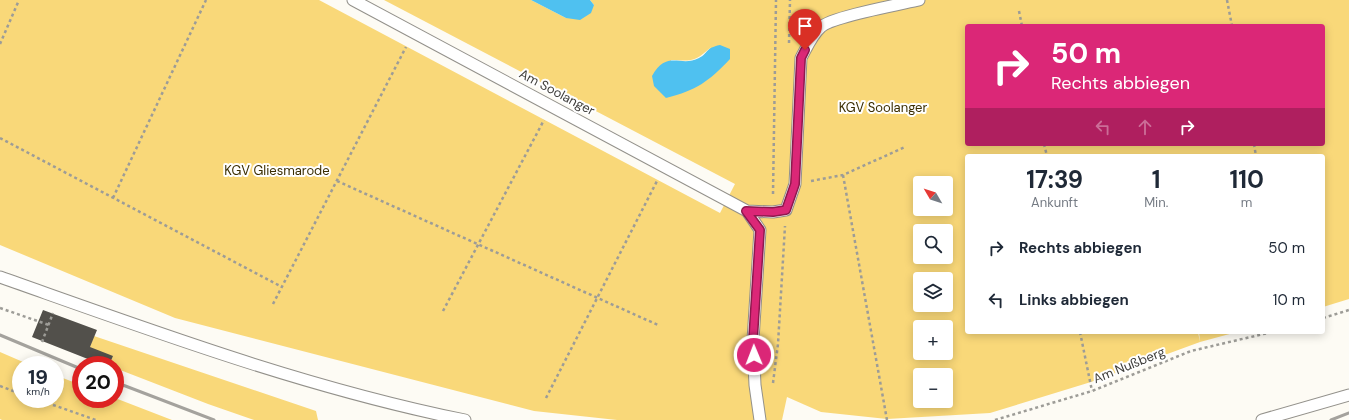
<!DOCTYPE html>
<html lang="de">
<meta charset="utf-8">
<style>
:root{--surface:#fff;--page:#f6f6f7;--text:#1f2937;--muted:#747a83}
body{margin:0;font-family:"DM Sans",sans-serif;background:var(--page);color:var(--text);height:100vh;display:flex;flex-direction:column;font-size:15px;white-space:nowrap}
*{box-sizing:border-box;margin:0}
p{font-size:13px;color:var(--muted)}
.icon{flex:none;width:22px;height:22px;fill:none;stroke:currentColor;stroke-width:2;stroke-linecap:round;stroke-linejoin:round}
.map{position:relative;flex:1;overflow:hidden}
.side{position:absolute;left:965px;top:154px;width:360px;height:180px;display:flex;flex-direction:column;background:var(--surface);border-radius:4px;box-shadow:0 2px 10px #0003}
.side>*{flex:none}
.top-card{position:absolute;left:965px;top:24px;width:360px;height:122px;border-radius:4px;box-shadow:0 2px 10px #0003;background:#db2777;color:#fff;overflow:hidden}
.needle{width:26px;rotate:309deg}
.fabs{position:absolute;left:913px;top:176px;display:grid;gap:8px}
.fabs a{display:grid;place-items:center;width:40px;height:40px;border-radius:4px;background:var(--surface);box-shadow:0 2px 10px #0003;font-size:20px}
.speed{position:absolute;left:12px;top:356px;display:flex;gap:8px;font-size:20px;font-weight:700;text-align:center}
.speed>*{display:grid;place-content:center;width:52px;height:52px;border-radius:50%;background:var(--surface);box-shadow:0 2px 10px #0003;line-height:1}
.speed small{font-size:10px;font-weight:400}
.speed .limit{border:6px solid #d22;background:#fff;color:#111}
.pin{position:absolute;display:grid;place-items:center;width:34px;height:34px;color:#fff;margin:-41px -17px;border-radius:50% 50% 50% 0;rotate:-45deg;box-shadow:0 0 4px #0007}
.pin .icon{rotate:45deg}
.me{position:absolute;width:44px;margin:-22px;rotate:359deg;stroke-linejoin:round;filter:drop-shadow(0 0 3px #0008)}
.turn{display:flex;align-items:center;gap:14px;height:84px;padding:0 20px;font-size:18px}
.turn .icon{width:52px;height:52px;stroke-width:2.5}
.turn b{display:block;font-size:28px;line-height:34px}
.lanes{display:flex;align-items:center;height:38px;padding:0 20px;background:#0003;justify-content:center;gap:20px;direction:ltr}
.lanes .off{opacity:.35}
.eta{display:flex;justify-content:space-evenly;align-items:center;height:68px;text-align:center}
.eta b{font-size:24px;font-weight:700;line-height:28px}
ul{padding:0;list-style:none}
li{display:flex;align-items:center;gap:12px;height:52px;padding:0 20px}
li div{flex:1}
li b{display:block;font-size:15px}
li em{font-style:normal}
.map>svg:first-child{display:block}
.green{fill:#f9d879;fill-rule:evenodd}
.water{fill:#4fc1f0}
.building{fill:#52504b}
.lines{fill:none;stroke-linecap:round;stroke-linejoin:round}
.service-casing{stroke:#93918b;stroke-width:13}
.path{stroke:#9d9c97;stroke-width:2.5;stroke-dasharray:3 3;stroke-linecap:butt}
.service{stroke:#fff;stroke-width:11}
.rail{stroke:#a4a29d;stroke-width:3}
.route-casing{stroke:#8e194d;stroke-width:10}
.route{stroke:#db2777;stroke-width:7}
.labels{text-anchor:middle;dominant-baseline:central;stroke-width:4;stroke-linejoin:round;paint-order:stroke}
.street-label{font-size:13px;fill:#3e3d3a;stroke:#fff}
.park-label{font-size:13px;fill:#3b2e02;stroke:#fff}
</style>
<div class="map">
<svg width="1349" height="420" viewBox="0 0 1349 420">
<rect width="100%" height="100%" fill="#fdfbf4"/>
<path class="green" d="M0 0H319L720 213 735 184 384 0H531L566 18 594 5 590 0H1349V299L1323 307V156H967V332H1198L1200 342 1091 382 990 413 887 419 821 412 787 397 782 420H617L534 411 175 318 0 245ZM967 26H1323V144H967ZM711 47 666 98 671 60C692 61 695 62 711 47ZM920 183H946V209H920ZM920 231H946V257H920ZM920 279H946V305H920ZM920 327H946V353H920ZM920 375H946V401H920Z
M1199 332H1237L1200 342Z
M94 336 316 411 318 420H254L208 404 115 368V365H109L86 356Z
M0 352 30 365H21V399H55V375L81 385V399L115 398 172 420H2L0 419Z"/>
<path class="water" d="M531 0H590L594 5 591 13 580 20 566 18Z
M720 45 730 49V59C708 82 697 90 666 98L654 86 652 76C667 49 681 68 699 58 709 53 705 48 720 45Z"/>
<path class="building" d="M43 310 97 330 90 347 113 356 109 365H103L32 337Z"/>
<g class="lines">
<defs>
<path id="service" d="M353 0 747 211 773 212 786 210 795 184 801 58C807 47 812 35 821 27 831 17 902 4 919 0
M747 211 760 230 753 340 755 385 760 420
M0 277C153 331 306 388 465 420
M1262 420 1349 395"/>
</defs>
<use href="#service" class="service-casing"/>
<path class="path" d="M1227 0 1232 26
M1019 11 1022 26
M789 43 790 0
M0 44 19 0
M0 138 282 287
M1044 144 1047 156
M1254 144 1256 156
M843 175 887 420
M337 181 658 325
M811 181 843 175 905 147
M773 194 776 0
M113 198 206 0
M273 304 406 47
M0 308 49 325
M443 311 544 120
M1323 318 1349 310
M1080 332 1092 391
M42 342 53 313
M773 383 778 344 785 226
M0 386 21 394
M546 398 657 181
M36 399 96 420
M995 420 1092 391 1191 351 1272 332"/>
<use href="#service" class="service"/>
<path class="rail" d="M0 335 81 369
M115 382 214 420
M1331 420 1349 413"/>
</g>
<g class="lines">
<defs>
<path id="route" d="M754 355 753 340 760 230 746 211 773 212 786 210 795 184 801 58 805 50"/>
</defs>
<use href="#route" class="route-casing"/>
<use href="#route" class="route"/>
</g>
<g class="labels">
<g class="street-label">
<text transform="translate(557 92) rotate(28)">Am Soolanger</text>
<text transform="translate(1129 365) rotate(-22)">Am Nußberg</text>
</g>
<g class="park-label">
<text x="883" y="107">KGV Soolanger</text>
<text x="277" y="170">KGV Gliesmarode</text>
</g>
</g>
</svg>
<div class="fabs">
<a><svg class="needle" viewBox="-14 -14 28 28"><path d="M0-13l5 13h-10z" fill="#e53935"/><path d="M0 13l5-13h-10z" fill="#747a83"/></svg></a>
<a><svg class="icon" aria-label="search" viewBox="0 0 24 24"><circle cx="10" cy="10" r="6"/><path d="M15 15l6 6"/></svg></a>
<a><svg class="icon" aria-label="layers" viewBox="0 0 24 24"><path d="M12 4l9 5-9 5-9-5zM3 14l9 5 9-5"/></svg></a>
<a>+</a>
<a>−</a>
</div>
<div class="speed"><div>19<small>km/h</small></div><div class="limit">20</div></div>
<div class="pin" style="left:805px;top:50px;background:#d93025"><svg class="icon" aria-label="arrive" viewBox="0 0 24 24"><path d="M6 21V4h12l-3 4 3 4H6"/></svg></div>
<svg class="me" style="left:754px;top:355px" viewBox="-20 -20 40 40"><circle r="17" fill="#db2777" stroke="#fff" stroke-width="3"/><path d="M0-11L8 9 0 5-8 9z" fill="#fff"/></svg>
<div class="top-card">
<div class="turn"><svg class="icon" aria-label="right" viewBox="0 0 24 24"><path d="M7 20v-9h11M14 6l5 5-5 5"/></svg><div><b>50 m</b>Rechts abbiegen</div></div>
<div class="lanes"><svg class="icon off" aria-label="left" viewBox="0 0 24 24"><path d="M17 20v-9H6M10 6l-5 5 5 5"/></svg><svg class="icon off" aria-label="ahead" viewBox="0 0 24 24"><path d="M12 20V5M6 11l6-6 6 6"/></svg><svg class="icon" aria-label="right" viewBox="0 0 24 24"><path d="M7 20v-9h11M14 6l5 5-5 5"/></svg></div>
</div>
<section class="side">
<div class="eta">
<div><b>17:39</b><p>Ankunft</p></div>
<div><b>1</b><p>Min.</p></div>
<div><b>110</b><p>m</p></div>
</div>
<ul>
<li><svg class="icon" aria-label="right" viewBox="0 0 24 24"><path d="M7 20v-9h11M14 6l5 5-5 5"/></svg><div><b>Rechts abbiegen</b></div><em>50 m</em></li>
<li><svg class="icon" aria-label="left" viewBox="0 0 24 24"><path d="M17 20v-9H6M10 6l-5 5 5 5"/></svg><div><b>Links abbiegen</b></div><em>10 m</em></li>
</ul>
</section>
</div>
